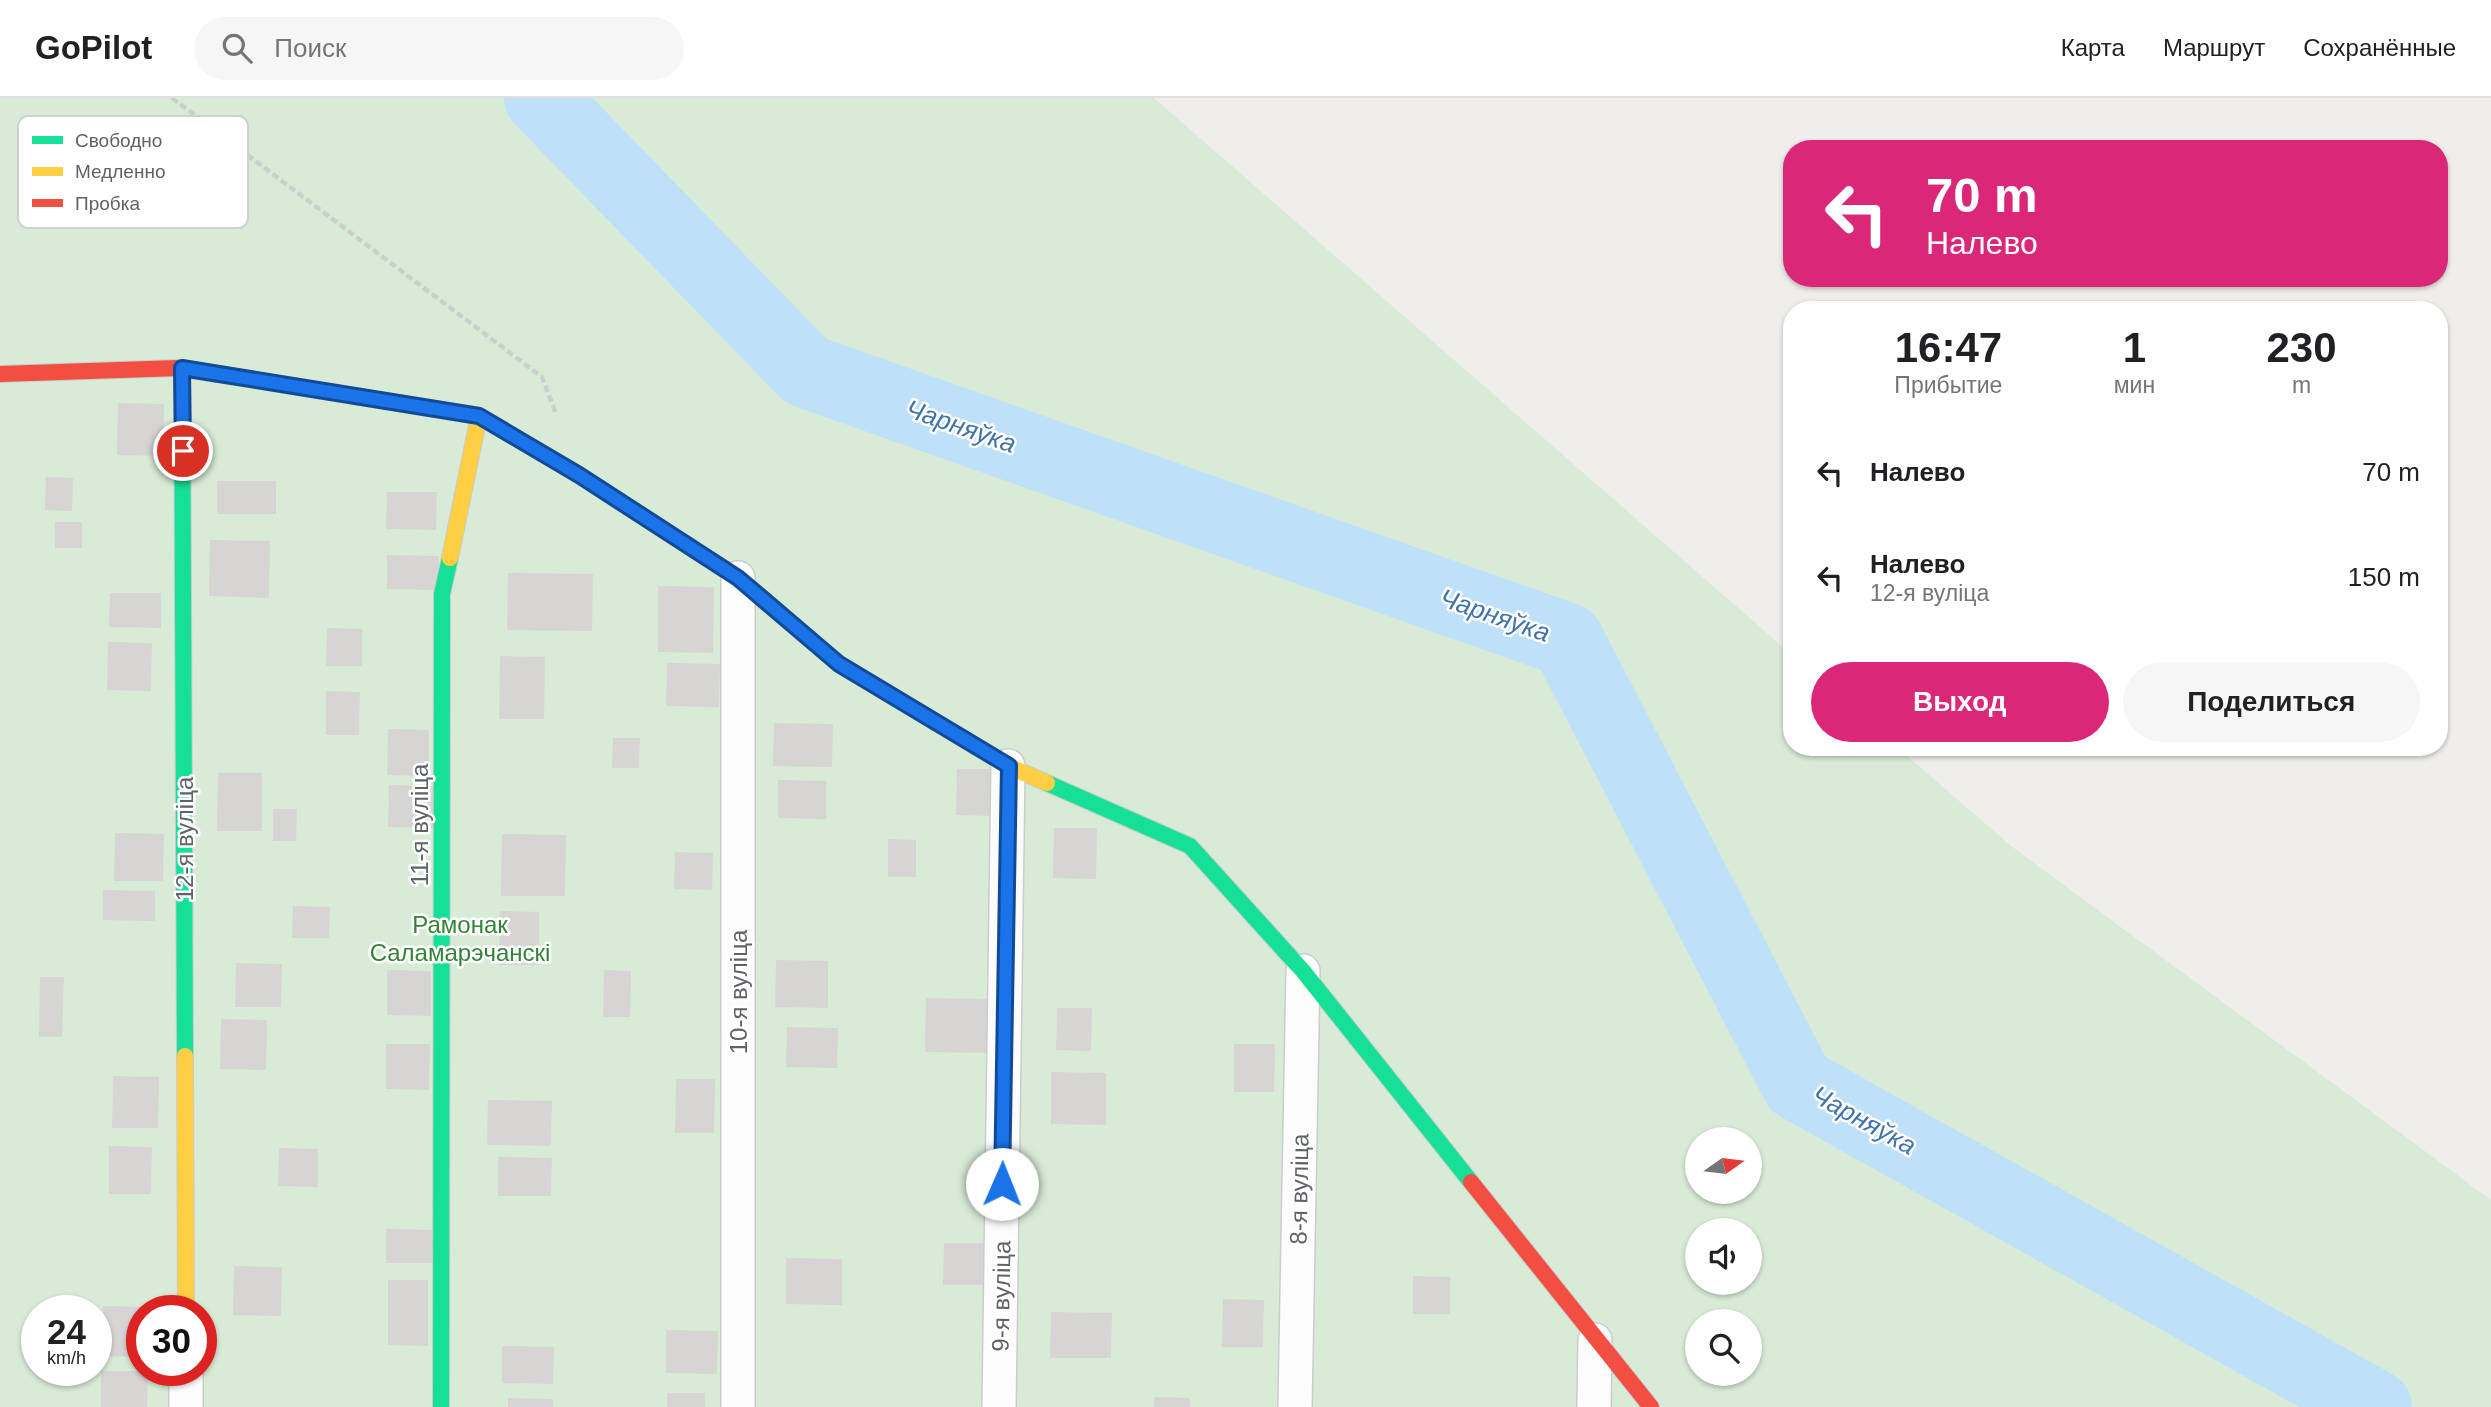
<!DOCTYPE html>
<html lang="ru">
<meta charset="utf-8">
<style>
:root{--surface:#fff;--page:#f6f6f6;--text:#202124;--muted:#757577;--line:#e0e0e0;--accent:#db2777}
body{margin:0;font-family:Arial,sans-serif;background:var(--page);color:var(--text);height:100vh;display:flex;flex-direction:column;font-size:26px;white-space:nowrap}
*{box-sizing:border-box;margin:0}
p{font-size:23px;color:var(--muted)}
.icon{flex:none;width:38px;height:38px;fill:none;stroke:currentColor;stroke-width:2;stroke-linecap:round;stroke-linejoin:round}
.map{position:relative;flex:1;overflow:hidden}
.details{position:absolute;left:1783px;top:203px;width:665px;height:455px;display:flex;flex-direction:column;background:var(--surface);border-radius:28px;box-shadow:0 2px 5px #0004}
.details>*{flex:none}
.top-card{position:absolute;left:1783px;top:42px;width:665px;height:147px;border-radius:28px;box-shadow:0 2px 5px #0004;background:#db2777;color:#fff;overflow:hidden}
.needle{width:46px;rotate:76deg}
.controls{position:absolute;left:1685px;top:1029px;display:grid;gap:14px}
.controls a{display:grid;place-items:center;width:77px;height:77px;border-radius:50%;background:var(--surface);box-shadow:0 2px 5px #0004;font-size:35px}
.speed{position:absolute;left:21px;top:1197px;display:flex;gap:14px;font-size:35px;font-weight:700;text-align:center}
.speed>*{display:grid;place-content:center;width:91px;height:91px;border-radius:50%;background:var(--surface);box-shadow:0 2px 5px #0004;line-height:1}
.speed small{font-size:18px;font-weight:400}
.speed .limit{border:10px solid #d22;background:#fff;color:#111}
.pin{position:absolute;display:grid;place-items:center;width:60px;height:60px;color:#fff;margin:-30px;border:4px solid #fff;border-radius:50%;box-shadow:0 2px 7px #0007}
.me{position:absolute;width:77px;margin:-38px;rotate:1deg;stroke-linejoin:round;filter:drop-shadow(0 0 5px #0008)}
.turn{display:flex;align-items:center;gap:24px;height:147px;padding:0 28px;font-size:32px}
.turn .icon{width:91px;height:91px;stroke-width:2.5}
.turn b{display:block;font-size:49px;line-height:60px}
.eta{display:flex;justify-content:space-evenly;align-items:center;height:119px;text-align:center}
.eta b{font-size:42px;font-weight:700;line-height:49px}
.button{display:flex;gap:14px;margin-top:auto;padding:14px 28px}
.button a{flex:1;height:80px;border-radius:42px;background:var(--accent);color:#fff;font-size:28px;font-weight:700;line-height:80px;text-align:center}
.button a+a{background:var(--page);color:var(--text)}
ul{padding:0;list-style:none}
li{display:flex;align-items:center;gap:21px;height:105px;padding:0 28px}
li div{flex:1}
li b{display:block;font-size:26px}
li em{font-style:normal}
header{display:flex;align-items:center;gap:42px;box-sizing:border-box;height:98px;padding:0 35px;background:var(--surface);border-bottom:2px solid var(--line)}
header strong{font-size:33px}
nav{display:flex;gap:38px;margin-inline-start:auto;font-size:24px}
.search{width:490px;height:63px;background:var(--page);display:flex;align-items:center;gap:18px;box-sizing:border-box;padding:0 24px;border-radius:38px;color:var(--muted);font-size:26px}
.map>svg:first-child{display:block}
.green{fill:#d8ebd6;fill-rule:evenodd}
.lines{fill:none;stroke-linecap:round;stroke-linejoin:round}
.river{stroke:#bfe0f9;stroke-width:74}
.building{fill:#d6d5d3}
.street-casing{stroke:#cbcccc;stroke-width:36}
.fast-casing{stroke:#cacacb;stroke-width:18}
.slow-casing{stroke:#cacacb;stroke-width:18}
.jam-casing{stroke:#cacacb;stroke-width:18}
.path{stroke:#cacfcc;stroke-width:4.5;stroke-dasharray:7 3.5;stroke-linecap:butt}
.street{stroke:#fdfcfc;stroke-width:33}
.fast{stroke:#16e098;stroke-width:16}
.slow{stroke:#ffcf43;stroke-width:16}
.jam{stroke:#f24e42;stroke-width:16}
.route-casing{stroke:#114b97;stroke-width:18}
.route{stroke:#1a73e8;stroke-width:12}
.labels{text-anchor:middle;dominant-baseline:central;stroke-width:5;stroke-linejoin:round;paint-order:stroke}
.street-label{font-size:24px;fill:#5f6368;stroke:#fff}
.park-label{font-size:24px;fill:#348238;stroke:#fff}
.water-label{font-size:26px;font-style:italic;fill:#4174aa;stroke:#fff}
.key{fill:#fff;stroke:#cfd0d2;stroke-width:2}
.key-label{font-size:19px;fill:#5f6368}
</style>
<header>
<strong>GoPilot</strong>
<div class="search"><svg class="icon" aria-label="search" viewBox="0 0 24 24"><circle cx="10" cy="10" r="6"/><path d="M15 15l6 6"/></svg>Поиск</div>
<nav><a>Карта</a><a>Маршрут</a><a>Сохранённые</a></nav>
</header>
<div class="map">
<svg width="2491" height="1309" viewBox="0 0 2491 1309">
<rect width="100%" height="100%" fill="#efeeea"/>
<path class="green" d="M0 0H1154L1792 557V649H1897L2011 748 2491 1102V1309H0ZM1698 1041H1750V1094H1698ZM1698 1132H1750V1185H1698ZM37 1213H96V1272H37ZM142 1213H201V1272H142ZM1698 1223H1750V1276H1698Z"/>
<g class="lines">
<path class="river" d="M541 0 806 273 1567 542 1798 986 2375 1309"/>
</g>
<path class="building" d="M118 305 164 306 163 358 117 357Z
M46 379 73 380 72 413 45 412Z
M217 383H276V416H217Z
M387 394H437L436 432 386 431Z
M55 424H82V450H55Z
M210 442 270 443 269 500 209 498Z
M387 457 439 458 438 492 387 491Z
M508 475 593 476 592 533 507 532Z
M658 488 714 489 713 555 658 554Z
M110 495H161V530L109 529Z
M327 530 362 531V568H326Z
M108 544 152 545 151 593 107 592Z
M500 558 545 559 544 621H499Z
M667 565 720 566 719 609 666 608Z
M326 593 360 594 359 637H326Z
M774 625 833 626 832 669 773 668Z
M388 631 429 632V678L387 677Z
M613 640H640L639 670H612Z
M957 671H994V718L956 717Z
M218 675H262V733H217Z
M778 682 826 683V721L778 720Z
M389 687 433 688V730L388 729Z
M273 711H297L296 743H273Z
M1054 730H1097L1096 781 1053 780Z
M115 735 164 736 163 783H114Z
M502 736 566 737 565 798H501Z
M888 741 916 742V779H888Z
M675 754 713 755 712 792 674 791Z
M103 792 155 793V823L103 822Z
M293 808 330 809 329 840H292Z
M500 813 539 814V867H499Z
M776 862 828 863V910L775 909Z
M236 865 282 866 281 909H235Z
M387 872 431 873V918L387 917Z
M604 872 631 873 630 919H603Z
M40 879H64L62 939H39Z
M926 900 993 901 992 955 925 954Z
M1057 910H1092L1091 953 1056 952Z
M221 921 267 922 266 972 220 971Z
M787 929 838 930 837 970 786 969Z
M386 946H430L429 992 386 991Z
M1234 946H1275L1274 994H1234Z
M1051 974 1106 975V1027L1051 1026Z
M113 978 159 979 158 1030H112Z
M676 981H715L714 1035H675Z
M488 1002 552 1003 551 1048 487 1047Z
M109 1048 152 1049 151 1096H109Z
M279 1050 318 1051V1089L278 1088Z
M498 1059 552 1060 551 1098H498Z
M386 1131 434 1132V1165H386Z
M944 1145H988L987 1187H943Z
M786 1160 842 1161V1207L786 1206Z
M234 1168 282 1169 281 1218 233 1217Z
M1413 1178 1450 1179V1216H1413Z
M388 1182H428V1248L388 1247Z
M1223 1201 1264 1202 1263 1249H1222Z
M103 1208 150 1209V1213H142V1259L103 1258Z
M1051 1214 1112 1215 1111 1260H1050Z
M666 1232 718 1233 717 1276 666 1275Z
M502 1248 554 1249 553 1286 502 1285Z
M101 1273H148L147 1309H101Z
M667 1295H705V1309H667Z
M1154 1299 1190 1300V1309H1154Z
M508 1300 553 1301V1309H508Z"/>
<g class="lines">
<defs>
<path id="street" d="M186 1272V1309
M738 1309V480
M999 1309 1008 668
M1295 1309 1303 873
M1594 1309 1595 1242"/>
<path id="fast" d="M179 270 479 318 579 377 738 480 839 566
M182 270 185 958
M1047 685 1190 748 1303 873 1471 1084
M441 1309 442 496 450 460"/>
<path id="slow" d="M450 460 479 318
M839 566 1008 668 1047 685
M185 958 186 1213"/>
<path id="jam" d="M0 276 179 270
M1471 1084 1651 1309"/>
</defs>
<use href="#street" class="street-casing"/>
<use href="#fast" class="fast-casing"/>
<use href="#slow" class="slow-casing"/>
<use href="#jam" class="jam-casing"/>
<path class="path" d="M172 0 542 279 556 316"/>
<use href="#street" class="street"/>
<use href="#fast" class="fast"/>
<use href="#slow" class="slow"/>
<use href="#jam" class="jam"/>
</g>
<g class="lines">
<defs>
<path id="route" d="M183 353 182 270 479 318 579 377 738 480 839 566 1009 668 1002 1086"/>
</defs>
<use href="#route" class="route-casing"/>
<use href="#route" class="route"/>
</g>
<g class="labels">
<g class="street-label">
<text transform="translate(419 727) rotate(-90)">11-я вуліца</text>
<text transform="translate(184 741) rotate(-90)">12-я вуліца</text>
<text transform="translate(738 894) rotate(-90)">10-я вуліца</text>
<text transform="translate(1299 1091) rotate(-89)">8-я вуліца</text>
<text transform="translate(1001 1198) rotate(-89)">9-я вуліца</text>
</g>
<g class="park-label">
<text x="460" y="826">Рамонак<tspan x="460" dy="28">Саламарэчанскі</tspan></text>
</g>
<g class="water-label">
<text transform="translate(961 328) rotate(19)">Чарняўка</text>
<text transform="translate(1495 517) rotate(19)">Чарняўка</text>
<text transform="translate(1864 1022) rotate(29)">Чарняўка</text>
</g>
</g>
<rect x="18" y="18" width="230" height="112" rx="10" class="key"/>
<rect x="32" y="38" width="31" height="8" fill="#16e098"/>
<rect x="32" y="69" width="31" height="9" fill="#ffcf43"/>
<rect x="32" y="101" width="31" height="8" fill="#f24e42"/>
<g class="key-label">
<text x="75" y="49">Свободно</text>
<text x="75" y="80">Медленно</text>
<text x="75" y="112">Пробка</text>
</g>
</svg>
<div class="controls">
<a><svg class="needle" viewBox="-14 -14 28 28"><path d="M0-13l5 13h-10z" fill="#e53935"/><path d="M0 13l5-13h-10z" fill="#757577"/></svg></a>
<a><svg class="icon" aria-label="sound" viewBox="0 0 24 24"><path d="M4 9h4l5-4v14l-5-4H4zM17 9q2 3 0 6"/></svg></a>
<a><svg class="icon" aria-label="search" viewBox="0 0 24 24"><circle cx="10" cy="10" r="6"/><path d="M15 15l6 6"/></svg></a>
</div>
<div class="speed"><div>24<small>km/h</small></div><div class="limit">30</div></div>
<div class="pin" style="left:183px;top:353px;background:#d93025"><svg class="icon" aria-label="arrive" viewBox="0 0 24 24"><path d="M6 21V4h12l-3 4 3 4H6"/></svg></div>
<svg class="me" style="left:1002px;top:1086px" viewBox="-20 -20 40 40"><circle r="19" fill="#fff"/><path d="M0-13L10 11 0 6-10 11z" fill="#1a73e8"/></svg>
<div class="top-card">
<div class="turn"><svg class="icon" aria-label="left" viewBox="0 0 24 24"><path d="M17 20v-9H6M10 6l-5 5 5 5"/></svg><div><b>70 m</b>Налево</div></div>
</div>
<section class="details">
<div class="eta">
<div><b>16:47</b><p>Прибытие</p></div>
<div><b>1</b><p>мин</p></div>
<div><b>230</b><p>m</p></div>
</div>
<ul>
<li><svg class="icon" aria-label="left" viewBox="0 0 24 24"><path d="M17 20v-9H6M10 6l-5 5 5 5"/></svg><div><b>Налево</b></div><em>70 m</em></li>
<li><svg class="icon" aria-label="left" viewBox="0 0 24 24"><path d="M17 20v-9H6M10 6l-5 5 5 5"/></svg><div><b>Налево</b><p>12-я вуліца</p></div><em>150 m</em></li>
</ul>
<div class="button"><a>Выход</a><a>Поделиться</a></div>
</section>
</div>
